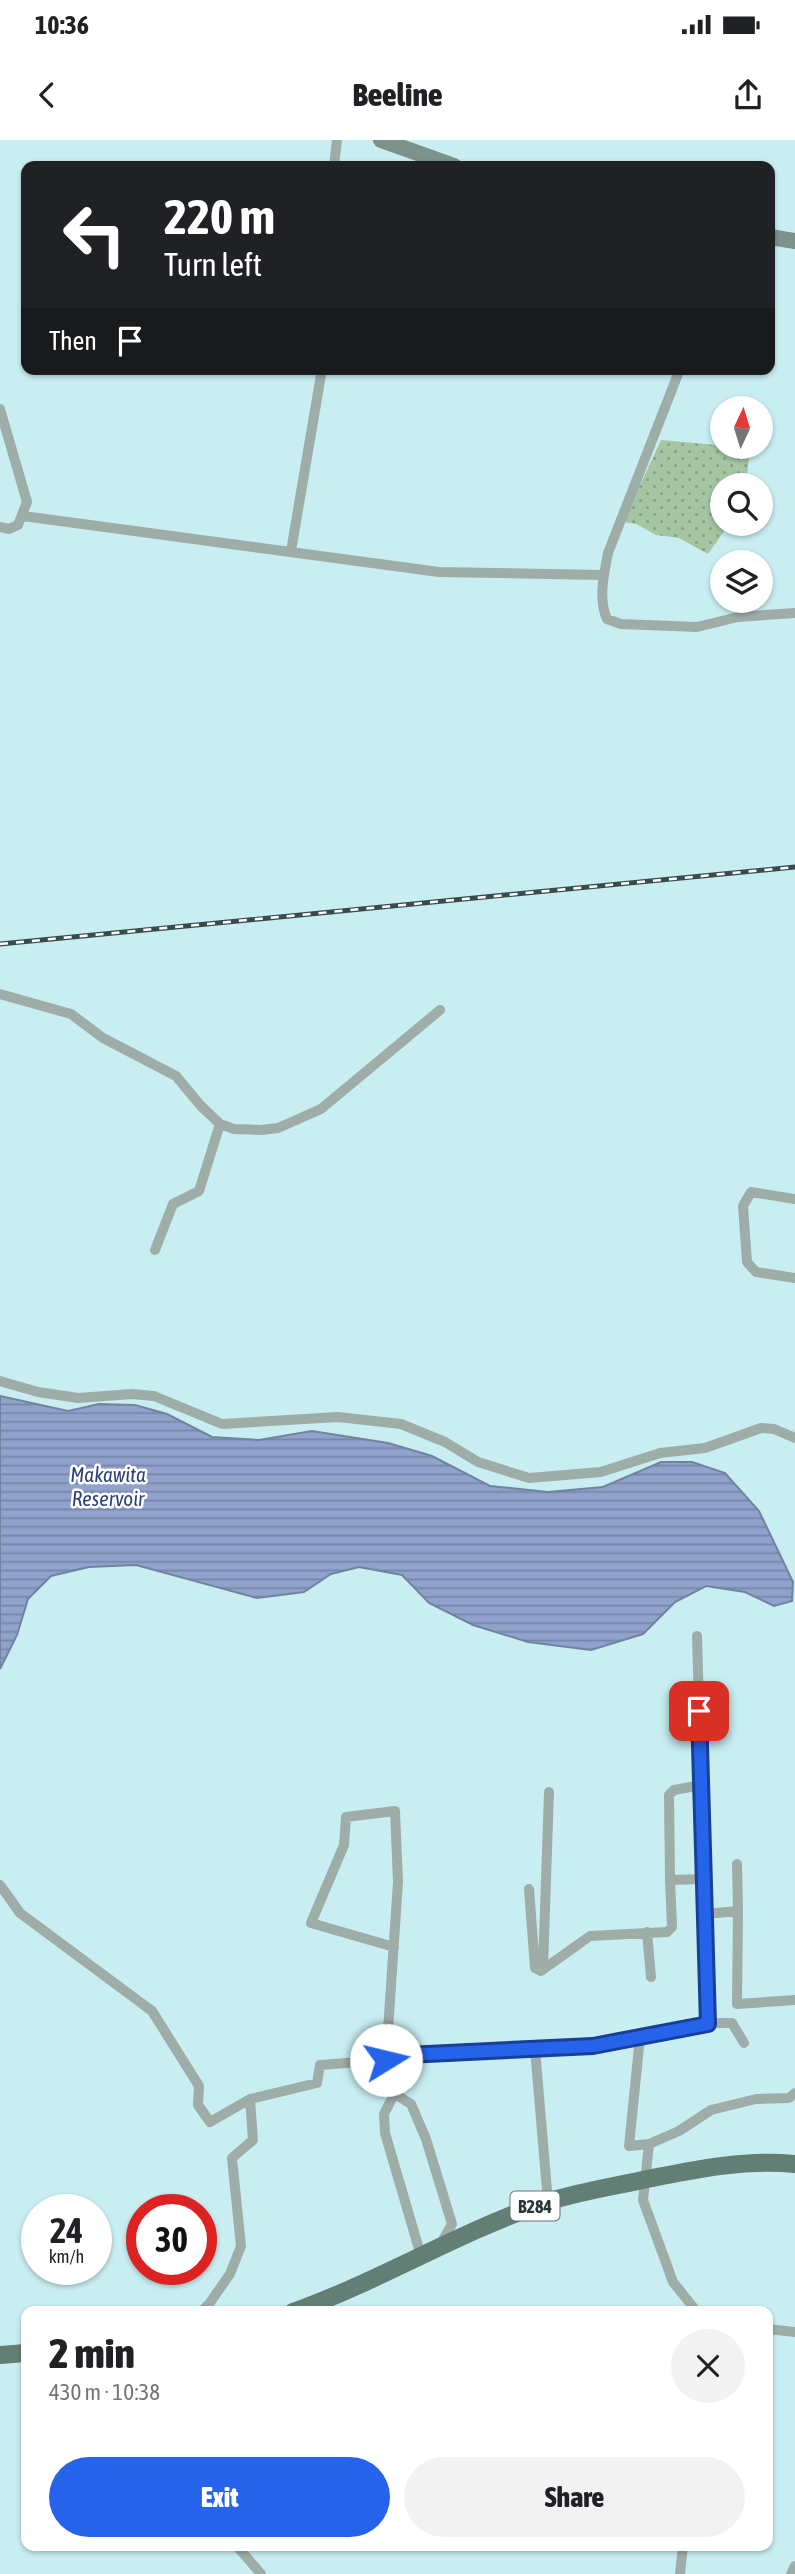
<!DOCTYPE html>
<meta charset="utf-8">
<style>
:root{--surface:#fff;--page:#f2f2f2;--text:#202124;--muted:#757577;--accent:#2563eb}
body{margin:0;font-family:"Asap Condensed",sans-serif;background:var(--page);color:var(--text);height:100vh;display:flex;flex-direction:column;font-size:26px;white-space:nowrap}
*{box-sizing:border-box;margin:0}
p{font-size:23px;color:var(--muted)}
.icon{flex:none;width:38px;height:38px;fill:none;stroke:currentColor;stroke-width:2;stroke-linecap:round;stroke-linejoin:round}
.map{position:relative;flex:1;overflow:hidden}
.side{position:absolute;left:21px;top:2166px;width:752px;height:245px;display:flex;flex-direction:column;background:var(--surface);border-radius:14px;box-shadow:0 2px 5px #0004}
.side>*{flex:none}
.guide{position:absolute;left:21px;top:21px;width:754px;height:214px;border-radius:14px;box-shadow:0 2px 5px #0004;background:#202124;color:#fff;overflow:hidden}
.needle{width:46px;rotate:4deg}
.fabs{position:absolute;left:710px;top:256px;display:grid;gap:14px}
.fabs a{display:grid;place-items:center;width:63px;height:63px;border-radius:50%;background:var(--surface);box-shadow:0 2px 5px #0004;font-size:35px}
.speed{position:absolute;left:21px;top:2054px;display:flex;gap:14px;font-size:35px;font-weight:700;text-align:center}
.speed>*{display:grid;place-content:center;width:91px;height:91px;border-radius:50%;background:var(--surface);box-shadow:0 2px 5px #0004;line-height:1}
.speed small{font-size:18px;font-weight:400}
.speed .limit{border:10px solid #d22;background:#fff;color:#111}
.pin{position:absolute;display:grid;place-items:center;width:60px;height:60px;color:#fff;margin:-30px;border-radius:14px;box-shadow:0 4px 10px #0006}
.me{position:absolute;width:77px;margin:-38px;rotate:81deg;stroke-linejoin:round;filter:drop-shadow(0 0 5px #0008)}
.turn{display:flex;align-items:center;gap:24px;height:147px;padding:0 28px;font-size:32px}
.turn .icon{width:91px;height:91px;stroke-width:2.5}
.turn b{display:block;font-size:49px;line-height:60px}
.then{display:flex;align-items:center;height:66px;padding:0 28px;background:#0003;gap:14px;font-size:26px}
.round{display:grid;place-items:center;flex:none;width:74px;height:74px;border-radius:37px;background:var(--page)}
.overview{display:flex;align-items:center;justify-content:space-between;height:119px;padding:0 28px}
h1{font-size:42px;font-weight:800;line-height:52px}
.cta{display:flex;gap:14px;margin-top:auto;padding:14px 28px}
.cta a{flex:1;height:80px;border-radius:42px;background:var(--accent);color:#fff;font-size:28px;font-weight:800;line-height:80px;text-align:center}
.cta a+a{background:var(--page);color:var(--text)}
.status{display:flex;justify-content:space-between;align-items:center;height:49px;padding:0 35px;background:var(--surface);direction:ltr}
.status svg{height:19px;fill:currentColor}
header{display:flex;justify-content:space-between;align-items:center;height:91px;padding:0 28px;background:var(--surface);font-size:32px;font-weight:800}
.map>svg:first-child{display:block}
.park{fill:url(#park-dots)}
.water{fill:url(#water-rules);stroke:#7283a0;stroke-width:2}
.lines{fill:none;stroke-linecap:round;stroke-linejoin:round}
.street{stroke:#9fada9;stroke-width:10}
.secondary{stroke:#7c928b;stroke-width:16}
.primary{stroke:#637e75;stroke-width:18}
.rail-casing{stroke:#3a4b4d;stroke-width:5}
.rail{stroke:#fff;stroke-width:2.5;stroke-dasharray:8;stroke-linecap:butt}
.route-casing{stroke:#184099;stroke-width:18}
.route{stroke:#2563eb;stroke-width:12}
.labels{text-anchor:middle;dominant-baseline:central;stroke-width:5;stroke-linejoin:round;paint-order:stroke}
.shield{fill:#fff;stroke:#687374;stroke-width:2}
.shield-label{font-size:18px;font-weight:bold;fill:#283739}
.water-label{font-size:21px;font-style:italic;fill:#2e4277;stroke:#fff}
</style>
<div class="status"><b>10:36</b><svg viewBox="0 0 49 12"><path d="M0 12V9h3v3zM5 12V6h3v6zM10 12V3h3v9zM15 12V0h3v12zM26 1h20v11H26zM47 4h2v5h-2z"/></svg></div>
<header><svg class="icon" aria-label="back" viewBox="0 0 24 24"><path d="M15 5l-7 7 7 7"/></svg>Beeline<svg class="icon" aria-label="share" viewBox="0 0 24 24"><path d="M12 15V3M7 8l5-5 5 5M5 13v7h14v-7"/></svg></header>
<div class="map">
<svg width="795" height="2434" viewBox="0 0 795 2434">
<defs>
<pattern id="park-dots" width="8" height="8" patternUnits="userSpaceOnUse" patternTransform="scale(1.75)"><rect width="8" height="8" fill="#a6c6a3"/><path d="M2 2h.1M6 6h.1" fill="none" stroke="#87a286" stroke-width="1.8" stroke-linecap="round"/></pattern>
<pattern id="water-rules" width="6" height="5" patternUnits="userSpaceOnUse" patternTransform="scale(1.75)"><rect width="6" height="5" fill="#91a3cc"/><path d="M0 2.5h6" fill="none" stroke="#7686a7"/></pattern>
</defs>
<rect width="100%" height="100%" fill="#c8eef2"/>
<path class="park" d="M661 300 750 308 746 345H723V383H730L708 414 679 398 656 395 636 384 623 382Z"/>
<path class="water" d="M0 1256 68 1271 99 1264 135 1265 167 1274 212 1297 259 1300 312 1291 388 1303 432 1316 490 1346 548 1352 603 1347 661 1322H692L725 1333 759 1371 793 1442 792 1461 774 1466 745 1452 706 1446 675 1462 643 1494 591 1510 528 1502 473 1485 429 1463 402 1435 359 1427 331 1434 304 1452 257 1458 136 1425 89 1427 51 1436 28 1459 17 1495 0 1529Z"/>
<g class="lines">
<path class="street" d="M334 26 337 0
M680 229 608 413C604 434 598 459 607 479L621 484 697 487 738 477 795 473
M0 269 27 362 18 385 9 389 0 387
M23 376 439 432 603 435
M291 411 322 229
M0 854 71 874 103 898 176 936 201 966 220 984 234 989 261 990 278 988 321 969 440 870
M795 1059 751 1052 743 1066 747 1122 756 1132 795 1138
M155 1110 173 1064 199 1051 220 984
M0 1241 38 1252 78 1258 132 1254 154 1256 222 1284 338 1277 401 1284 445 1302 478 1322 529 1338 601 1332 660 1313 705 1308 761 1288 774 1289 795 1298
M701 1645 674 1650 669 1655 670 1740 704 1739
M0 1745 20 1773 152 1871 199 1946 198 1965 210 1982 250 1959
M529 1749 535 1828 541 1831 590 1796 667 1792 672 1787 670 1740
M738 1771 737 1864 795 1860
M705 1774 738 1771 737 1724
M647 1792 651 1837
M543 1828 549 1652
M708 1883H732L744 1903
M640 1897 629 2006 649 2004 643 2060 673 2142 697 2172
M535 1909 548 2062
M406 1915 593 1906 708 1883 697 1496
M386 1920 398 1742 395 1671 346 1677 344 1705 311 1783 394 1807
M395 1954 411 1964 426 1999 452 2084 439 2107
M649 2004 679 1991 711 1970 756 1959 789 1958 795 1953
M201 2172 209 2164 230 2134 241 2106 232 2018 253 2000 250 1959 317 1943 320 1925 386 1920 406 1915V1931L384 1974 385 1993 421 2116
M768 2189 795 2192
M237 2406 261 2434
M680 2434 683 2406
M791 2434 795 2426"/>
<path class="secondary" d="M381 0 454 26
M770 97 795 101"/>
<path class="primary" d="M293 2172C377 2142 454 2095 538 2065 570 2053 617 2046 652 2038 698 2029 748 2019 795 2024
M0 2215 26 2213"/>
<defs>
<path id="rail" d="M0 804 795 727"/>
</defs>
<use href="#rail" class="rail-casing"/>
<use href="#rail" class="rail"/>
</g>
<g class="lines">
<defs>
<path id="route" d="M386 1920 406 1915 593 1906 708 1884 699 1571"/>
</defs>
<use href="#route" class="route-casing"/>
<use href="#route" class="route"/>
</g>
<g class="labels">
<rect class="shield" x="510.5" y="2051.5" width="49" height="29" rx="5"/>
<g class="shield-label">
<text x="535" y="2066">B284</text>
</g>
<g class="water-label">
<text x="108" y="1334">Makawita<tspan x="108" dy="24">Reservoir</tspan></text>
</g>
</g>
</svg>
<div class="fabs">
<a><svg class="needle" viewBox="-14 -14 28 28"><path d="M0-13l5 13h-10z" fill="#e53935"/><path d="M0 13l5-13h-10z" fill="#757577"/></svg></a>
<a><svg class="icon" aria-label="search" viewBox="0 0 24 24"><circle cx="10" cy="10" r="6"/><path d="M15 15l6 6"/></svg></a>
<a><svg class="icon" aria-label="layers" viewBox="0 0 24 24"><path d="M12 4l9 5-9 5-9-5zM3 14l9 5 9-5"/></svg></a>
</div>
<div class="speed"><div>24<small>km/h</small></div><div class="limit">30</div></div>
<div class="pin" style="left:699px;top:1571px;background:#d93025"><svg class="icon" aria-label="arrive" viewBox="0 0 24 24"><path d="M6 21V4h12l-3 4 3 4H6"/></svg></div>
<svg class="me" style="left:386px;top:1920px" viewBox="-20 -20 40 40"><circle r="19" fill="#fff"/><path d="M0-13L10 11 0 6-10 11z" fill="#2563eb"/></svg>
<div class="guide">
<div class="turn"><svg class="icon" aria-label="left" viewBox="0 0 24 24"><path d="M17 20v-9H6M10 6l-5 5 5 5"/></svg><div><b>220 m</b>Turn left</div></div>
<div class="then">Then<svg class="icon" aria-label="arrive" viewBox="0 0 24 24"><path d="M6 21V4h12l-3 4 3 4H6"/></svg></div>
</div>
<section class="side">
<div class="overview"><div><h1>2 min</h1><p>430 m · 10:38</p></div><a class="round"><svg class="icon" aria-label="close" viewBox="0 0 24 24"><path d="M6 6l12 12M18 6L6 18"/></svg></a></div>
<div class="cta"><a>Exit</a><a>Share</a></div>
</section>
</div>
